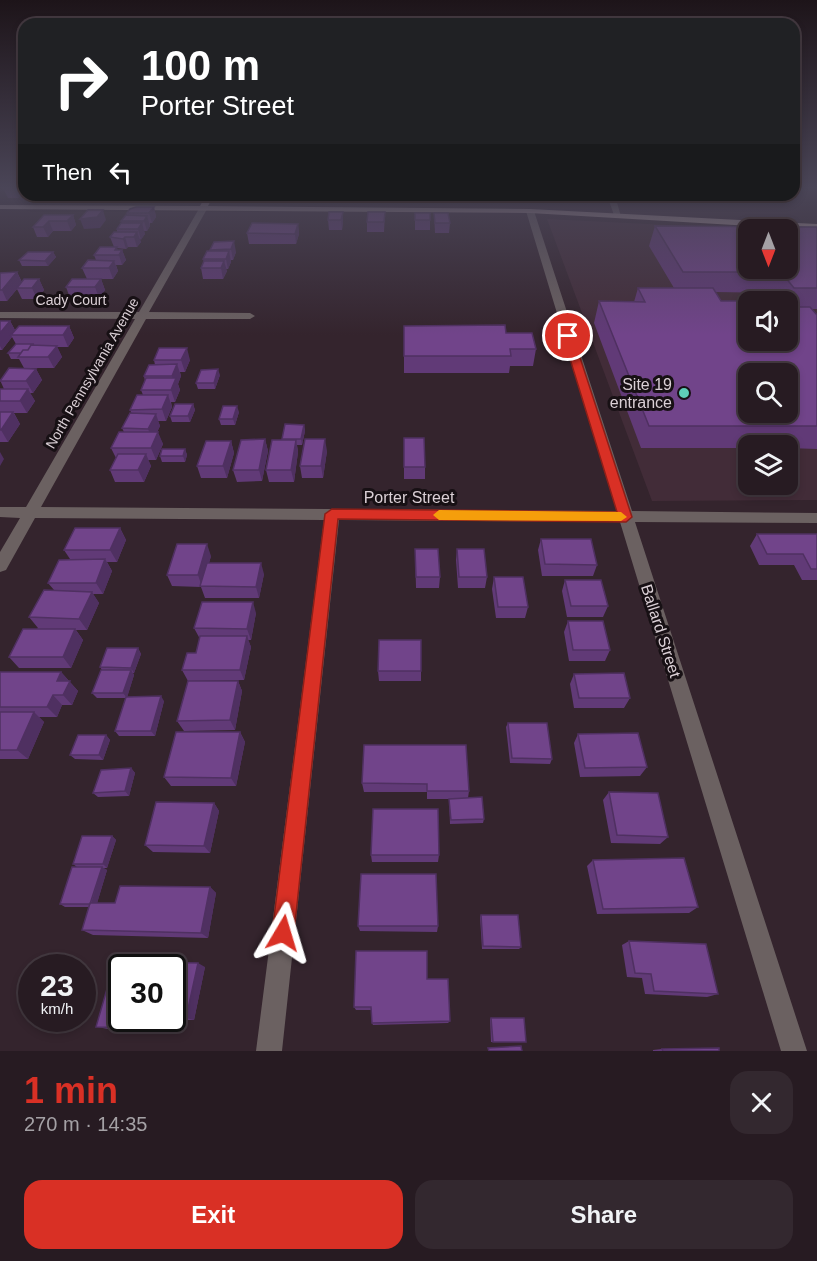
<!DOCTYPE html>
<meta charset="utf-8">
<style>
:root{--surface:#271b22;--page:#33282f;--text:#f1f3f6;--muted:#a4a1a5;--line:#433940;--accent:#d93025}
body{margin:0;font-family:Helvetica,sans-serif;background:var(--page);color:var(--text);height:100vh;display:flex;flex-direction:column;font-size:22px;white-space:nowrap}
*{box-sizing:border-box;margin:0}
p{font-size:20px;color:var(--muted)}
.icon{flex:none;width:33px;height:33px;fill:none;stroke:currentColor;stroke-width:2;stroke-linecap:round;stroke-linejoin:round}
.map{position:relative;height:1051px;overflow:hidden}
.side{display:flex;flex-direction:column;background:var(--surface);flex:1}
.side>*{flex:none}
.guide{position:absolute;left:18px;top:18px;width:782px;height:183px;border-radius:18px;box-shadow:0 3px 9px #0003,0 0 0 2px var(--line);background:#202124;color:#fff;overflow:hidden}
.needle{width:39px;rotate:180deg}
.tools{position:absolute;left:738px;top:219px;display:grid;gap:12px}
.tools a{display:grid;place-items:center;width:60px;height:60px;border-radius:12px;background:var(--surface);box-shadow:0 3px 9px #0003,0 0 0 2px var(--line);font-size:30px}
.speed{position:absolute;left:18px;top:954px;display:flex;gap:12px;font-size:30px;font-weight:700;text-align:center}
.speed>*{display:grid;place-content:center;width:78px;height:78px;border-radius:50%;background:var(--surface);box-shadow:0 3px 9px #0003,0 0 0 2px var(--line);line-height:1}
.speed small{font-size:15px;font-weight:400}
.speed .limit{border:3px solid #111;border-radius:9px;background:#fff;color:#111}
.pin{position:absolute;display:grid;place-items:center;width:51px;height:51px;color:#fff;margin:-26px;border:3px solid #fff;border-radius:50%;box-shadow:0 2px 6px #0007}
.me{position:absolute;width:66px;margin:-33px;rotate:7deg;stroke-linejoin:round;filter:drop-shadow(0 0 4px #0008)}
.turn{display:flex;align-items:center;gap:21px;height:126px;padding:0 24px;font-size:27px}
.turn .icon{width:78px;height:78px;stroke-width:2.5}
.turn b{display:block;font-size:42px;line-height:51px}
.then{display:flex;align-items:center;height:57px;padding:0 24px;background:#0003;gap:12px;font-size:22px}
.round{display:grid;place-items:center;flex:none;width:63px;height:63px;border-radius:18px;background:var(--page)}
.overview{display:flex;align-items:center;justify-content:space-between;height:102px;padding:0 24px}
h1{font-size:36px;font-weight:800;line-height:45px;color:var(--accent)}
.cta{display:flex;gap:12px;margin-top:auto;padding:12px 24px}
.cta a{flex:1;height:69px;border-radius:18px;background:var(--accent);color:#fff;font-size:24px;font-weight:800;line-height:69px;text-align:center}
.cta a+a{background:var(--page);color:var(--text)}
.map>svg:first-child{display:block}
.built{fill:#422c38;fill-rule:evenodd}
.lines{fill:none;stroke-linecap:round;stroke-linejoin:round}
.minor{fill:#6b6161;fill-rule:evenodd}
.major{fill:#ab9797;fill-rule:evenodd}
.wall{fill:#613a77;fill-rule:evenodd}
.shaded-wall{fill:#4f3061}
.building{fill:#71448a;stroke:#4f3061;stroke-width:1.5;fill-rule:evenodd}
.route{fill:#d93025;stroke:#8d1f18;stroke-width:1.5}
.slow{fill:#f59e0b}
.poi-dot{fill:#5eceb8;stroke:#171014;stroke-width:2}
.labels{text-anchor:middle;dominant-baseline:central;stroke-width:6;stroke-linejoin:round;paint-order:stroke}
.far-street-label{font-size:14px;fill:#dbd0d6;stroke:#171014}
.poi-label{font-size:16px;fill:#dbd0d6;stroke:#171014;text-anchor:end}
.street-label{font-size:16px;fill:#dbd0d6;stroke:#171014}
</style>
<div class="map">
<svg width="817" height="1051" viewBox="0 0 817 1051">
<rect width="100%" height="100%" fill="#34242d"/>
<path class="built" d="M547 219 750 229 748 268H788L817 234V500L652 501ZM748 302H788V340H748ZM748 374H788V412H748ZM748 446H788V484H748Z"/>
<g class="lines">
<path class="minor" d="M607 195H615L621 217 614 215Z
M200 207 207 209 149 312 250 313 255 316 250 319H146L41 507 617 511 526 211 530 209 534 211 632 511 817 513V523L635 522 807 1051H781L620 522 339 520 282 1051H256L324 520 35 518 6 570 0 572V552L20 518 0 517V507H26L135 319 0 318V312H139Z"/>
<path class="major" d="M206 195H214L208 206 530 209 817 224V230L530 213 0 209V205L200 206Z"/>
</g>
<path class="wall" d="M3 188H24L18 198H8Z
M40 195H59L56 198H41Z
M59 195H77L74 197H60Z
M84 195H101L99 196H84Z
M101 195H118L117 196H102Z
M137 195H184L183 197H137Z
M253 195H293L292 198H254Z
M317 195H342L341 199H318Z
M344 195H410V198L344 197Z
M569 195H587V197H570Z
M154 207 156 217 152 223H150V226L147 231H144L145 234 140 240 141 242 137 247H128L126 249 117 248V250H122L126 260 122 265H116L118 271 113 279H87L82 268 96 260 94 255 114 247 110 237 117 232V229L122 223 121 221 127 215V213Z
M343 212V222L342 230H329L328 220Z
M385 212 384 232H367V222Z
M415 213H430V230H415Z
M434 213 450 223 449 233H435Z
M44 215H73L76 225 71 231H53L48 237H37L33 227Z
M298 224 299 234 296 244H249L247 233Z
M655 226 817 227V309H811L817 315V449L788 448V446H748V448H641L594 323 599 301 634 302 638 288H674L649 246ZM715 292 772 293 779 302H788V340L721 301Z
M214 242 236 252 233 260H231V262L228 269H226L227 271 223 279H203L201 268 204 262 203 259 211 251 210 250Z
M53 252 56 257 48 266H22L19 260Z
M17 272 22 282 39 279 44 290 37 299H22L17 289 7 301H0V273Z
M101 279 105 290 99 298H70L66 287Z
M0 321H10L15 330 69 326 74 338 68 347H57L62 357 54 368H24L19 359H11L8 353 16 344 12 337 2 350H0Z
M404 326 506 333 536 349 533 366H510L509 373H404Z
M154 360H190L185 372H180L181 376 178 384 180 390 175 402H171L172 407 166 421H158L160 426 157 432 163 444 156 460H148L151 466 144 482H115L110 470 116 458 111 448 124 432 122 428 132 414 130 410 143 395 141 390 145 381 144 376 155 365Z
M36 369 42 380 33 393H30L35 401 27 413H14L20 424 8 442H0V389H4L0 380Z
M220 375 215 389H198L196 383Z
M193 404 195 410 190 422H172L170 416Z
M239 412 235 425H221L219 419Z
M304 425 305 431 302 445H297L298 452 294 482H269L266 470 282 440V439Z
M404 438 425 467V479H404Z
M265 439 268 451 262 481 237 482 233 470Z
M231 441 234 453 227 478H201L197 466Z
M185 449 187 455 185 462H162L160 456Z
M327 451 323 478H302L300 466Z
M120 528 126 540 117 562H107L112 571 103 594H93L99 603 87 630H76L83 640 71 668H19L9 657 38 628 29 617 54 590 48 583 70 559 64 550Z
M757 534H817V580H802L794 565H759L750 546Z
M541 539 597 565 593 576H542L538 550Z
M415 549 440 577 439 588H416Z
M457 549 487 577 485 588H458L456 560Z
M211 556 209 563 264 574 259 598H205L201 587 172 586 167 575Z
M494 577 528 607 525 618H496L492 589Z
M565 580 608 606 603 617H567L562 591Z
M256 613 251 640H248L251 647 244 680 188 681 182 670 196 653 200 639 194 628Z
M568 621 610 650 605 661H569L564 632Z
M138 648 141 654 134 673H133L134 675 127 697 164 701 155 736H119L115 731 126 698H97L92 693 102 670 100 667Z
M378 671H421V681H379Z
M61 672 78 691 72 705H62L57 717H39L44 722 28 759H0V673Z
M574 674 630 698 624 708H574L570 684Z
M238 681 242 691 235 730 184 731 177 721Z
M508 723 552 759 550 764 510 763 506 727Z
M240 732 245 742 236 786H171L164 777Z
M578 734 647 767 640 776 580 777 574 743Z
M106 735 110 740 103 760 75 759 70 755Z
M364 745 469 791 468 798 484 819 483 823 450 824 449 799H427V792H364L362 783Z
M131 768 135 773 129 796 98 797 93 793Z
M609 792 668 837 660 844 611 843 603 800Z
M214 803 219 811 210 853 153 852 145 845Z
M112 836 116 840 107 868H103L107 870 97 903H115L210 887 216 893 208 938 93 935 82 930 89 907H65L60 904 77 867 73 864Z
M371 855H439L438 862H372Z
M593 860 698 907 689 913 597 914 587 866Z
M481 915 521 947 519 949H482L480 917Z
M358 926H438L437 932 360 931Z
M629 941 718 994 707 997 645 994 642 978 627 977 622 945Z
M205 967 194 1020H182L179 1030 108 1029 97 1027Z
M427 979 450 1021 448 1023 373 1025 372 1023 371 1010H356L354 1007Z
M491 1018 526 1042H491L490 1019Z
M662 1049 719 1051H653V1050Z"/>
<path class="shaded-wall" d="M14 188H24V192L18 198Z
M154 207 156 217 152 223 149 213Z
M103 210 106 220 100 228 84 229 80 219Z
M343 212V222L342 230 341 220Z
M73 215 76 225 71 231 67 221Z
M147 216 150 226 147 231 144 221Z
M49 221 53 231 48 237 43 227Z
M142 223 145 234 141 240 138 229Z
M298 224 299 234 296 244 295 234Z
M137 232 141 242 137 247 134 237Z
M125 237 128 247 126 249 123 239Z
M234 241 236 252 233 260 231 249Z
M117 247 119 254 122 250 126 260 122 265 119 255 115 250Z
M229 251 231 262 228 269 226 259Z
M53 252 56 257 48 266 45 261Z
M114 261 118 271 113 279 109 268Z
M224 261 227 271 223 279 221 268Z
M17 272 22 283 17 288V289L7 301 2 290Z
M39 279 44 290 37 299 32 288Z
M101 279 105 290 99 298 95 287Z
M10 321 16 332 11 335 12 337 2 350 0 346V333Z
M69 326 74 338 68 347 63 335Z
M57 346 62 357 54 368 48 357Z
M187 348 190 360 185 372 181 360Z
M177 364 181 376 178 384 180 390 175 402 171 390 174 383 172 376Z
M36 369 42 380 33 393 26 381Z
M218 369 220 375 215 389 214 383Z
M28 389 35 401 27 413 20 401Z
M168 395 172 407 166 421 162 409Z
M193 404 195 410 190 422 188 416Z
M237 406 239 412 235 425 233 419Z
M13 412 20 424 8 442 1 430Z
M156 414 160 426 153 441 148 429Z
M304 425 305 431 302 445 301 439Z
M158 432 163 444 156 460 151 448Z
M265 439 268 451 262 481 259 470Z
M325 439 327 451 323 478 321 466Z
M296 440 298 452 294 482 291 470Z
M231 441 234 453 227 478 223 466Z
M185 449 187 455 185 462 183 456Z
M0 452 4 459 0 466Z
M146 454 151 466 144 482 138 470Z
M120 528 126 540 117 562 110 550Z
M207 544 211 556 202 587 198 575Z
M105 559 112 571 103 594 96 583Z
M261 563 264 574 259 598 256 587Z
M92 592 99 603 87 630 79 619Z
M253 602 256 613 251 640 247 629Z
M75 629 83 640 71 668 63 657Z
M247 636 251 647 244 680 240 670Z
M138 648 141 654 134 673 131 668Z
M131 670 134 675 127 698 123 693Z
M61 672 78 691 72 705 63 695 57 681Z
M238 681 242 691 235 730 230 720Z
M53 695 62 705 57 717 47 707Z
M161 696 164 701 155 736 151 731Z
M34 712 44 722 28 759 17 750Z
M240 732 245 742 236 786 231 778Z
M106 735 110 740 103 760 99 755Z
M131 768 135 773 129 796 125 791Z
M214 803 219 811 210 853 204 846Z
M112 836 116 840 107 868 103 864Z
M102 867 107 870 96 907 91 904Z
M210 887 216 893 208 938 201 933Z
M198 963 205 967 194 1020 186 1018Z
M173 1017 182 1020 179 1030 170 1028Z"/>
<path class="building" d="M136 207H154L149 213H127L130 209Z
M88 210H103L97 217 80 219Z
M329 212H343L341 220H328Z
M368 212H385L384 222H367Z
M415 213H430V220H415Z
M434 213H448L450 223H435Z
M44 215H73L67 221H49L43 227H33Z
M126 215 147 216 144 221H121Z
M121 223H142L138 229H117Z
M252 223 298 224 295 234 247 233Z
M655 226 817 227V288H794L781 272H683ZM748 230H788V268H748Z
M114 232H137L134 237H125L123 239 110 237Z
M234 241 231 249 210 250 214 242Z
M100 247H117L115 250H122L119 255H94Z
M207 251H229L226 259H203Z
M28 252H53L45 261 19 260Z
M88 260 114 261 109 268H82Z
M204 261H224L221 268H201Z
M17 272 2 290H0V273Z
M24 279H39L32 288H17Z
M72 279H101L95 287H66Z
M638 288H713L721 301H775L748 302V340H788V307H810L817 315V426H649L599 301 645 302ZM748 374H788V412H748Z
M0 321H10L0 333Z
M505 325 506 333H532L536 349H510L511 356H404V326Z
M19 326H69L63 335H11Z
M16 344H34L31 345 28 350H23L21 353H8Z
M31 345 57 346 48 357H18L23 350H28Z
M159 348H187L181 360H154Z
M177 364 172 376H144L149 365Z
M9 368 36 369 26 381H0Z
M218 369 214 383H196L201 370Z
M146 378H176L171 390H141Z
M0 389H28L20 401H0Z
M137 395H168L162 409 130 410Z
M175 404H193L188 416H170Z
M223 406H237L233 419H219Z
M0 412H13L1 430H0Z
M130 413 156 414 148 429 122 428Z
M285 424 304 425 301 439H282Z
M119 432H158L151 448H111Z
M404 438H424L425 467H404Z
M265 439 259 470H233L241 440Z
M305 439H325L321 466H300Z
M272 440H296L291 470H266Z
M206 441H231L223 466H197Z
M162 449H185L183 456H160Z
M118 454H146L138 470H110Z
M75 528H120L110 550H64Z
M757 534H817V569H811L803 554H767Z
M541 539H591L597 565 545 564Z
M177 544H207L198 575H167Z
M415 549H438L440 577H416Z
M457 549H484L487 577H459Z
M105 559 96 583H48L59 560Z
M207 563H261L256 587 200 586Z
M494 577H523L528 607H498Z
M565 580H601L608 606H571Z
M44 590 92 592 79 619 29 617Z
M202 602H253L247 629 194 628Z
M568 621H603L610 650H573Z
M23 629H75L63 657H9Z
M200 636H247L240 670H182L187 653H196Z
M379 640H421V671H378Z
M107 648H138L131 668 100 667Z
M101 670H131L123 693H92Z
M0 672H61L57 681H70L63 695H53L47 707H0Z
M624 673 630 698H579L574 674Z
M188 681H238L230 720 177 721Z
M161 696 151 731H115L126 697Z
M0 712H34L17 750H0Z
M508 723H547L552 759 512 758Z
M176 732H240L231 778 164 777Z
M638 733 647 767 585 768 578 734Z
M78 735H106L99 755H70Z
M364 745H466L469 791H427V784L362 783Z
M131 768 125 791 93 793 101 770Z
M609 792 658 793 668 837 617 835Z
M482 797 484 819 451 820 449 799Z
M156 802 214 803 204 846 145 845Z
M373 809H438L439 855H371Z
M82 836H112L103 864H73Z
M684 858 698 907 603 909 593 860Z
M72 867H102L90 904H60Z
M361 874H436L438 926H358Z
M120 886 210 887 201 933 82 930 90 903H115Z
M481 915H518L521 947 483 946Z
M629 941 706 944 718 994 654 991 651 974 635 973Z
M356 951H427V979H448L450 1021 372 1023 371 1007H354Z
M115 961 198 963 186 1018 173 1017 170 1028 96 1027ZM122 968H172V1018H122Z
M491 1018H524L526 1042H493Z
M521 1046 522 1051H489L488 1048Z
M719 1048V1051H663L662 1049Z"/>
<linearGradient id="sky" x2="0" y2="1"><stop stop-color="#1d1419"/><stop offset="0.56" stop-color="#4a4557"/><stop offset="1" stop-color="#4a4557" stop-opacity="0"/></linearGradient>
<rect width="817" height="335" fill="url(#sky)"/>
<path class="route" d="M568 333 573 336 632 517 626 522 338 519 294 933 290 941 283 944 275 941 272 933 325 514 332 509 617 512 563 336Z"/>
<path class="slow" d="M439 510 621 512 627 517 621 521 439 520 433 515Z"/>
<circle class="poi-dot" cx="684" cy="393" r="6"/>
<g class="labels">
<g class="far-street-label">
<text x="71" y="300">Cady Court</text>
<text transform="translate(92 373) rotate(-60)">North Pennsylvania Avenue</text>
</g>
<g class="poi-label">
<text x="672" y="384">Site 19<tspan x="672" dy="18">entrance</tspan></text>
</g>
<g class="street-label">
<text x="409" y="497">Porter Street</text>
<text transform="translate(661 631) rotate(72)">Ballard Street</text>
</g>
</g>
</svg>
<div class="tools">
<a><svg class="needle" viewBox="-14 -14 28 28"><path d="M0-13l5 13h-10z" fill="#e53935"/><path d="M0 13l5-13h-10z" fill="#a4a1a5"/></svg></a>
<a><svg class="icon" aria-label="sound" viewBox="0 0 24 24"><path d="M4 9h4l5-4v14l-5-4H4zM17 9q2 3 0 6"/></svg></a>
<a><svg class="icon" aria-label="search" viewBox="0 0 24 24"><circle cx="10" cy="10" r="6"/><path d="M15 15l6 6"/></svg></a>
<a><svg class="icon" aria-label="layers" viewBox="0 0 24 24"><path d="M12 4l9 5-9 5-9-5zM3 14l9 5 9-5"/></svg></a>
</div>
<div class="speed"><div>23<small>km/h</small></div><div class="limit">30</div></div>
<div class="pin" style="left:568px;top:336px;background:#d93025"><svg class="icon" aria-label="arrive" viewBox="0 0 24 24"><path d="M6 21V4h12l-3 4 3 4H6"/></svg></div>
<svg class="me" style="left:283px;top:933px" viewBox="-20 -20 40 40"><path d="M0-17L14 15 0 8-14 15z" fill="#d93025" stroke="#fff" stroke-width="4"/></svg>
<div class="guide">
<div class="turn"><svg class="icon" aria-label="right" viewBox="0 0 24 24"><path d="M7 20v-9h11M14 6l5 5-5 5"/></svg><div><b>100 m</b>Porter Street</div></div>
<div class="then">Then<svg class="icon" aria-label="left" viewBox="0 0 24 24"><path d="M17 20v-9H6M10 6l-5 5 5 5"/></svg></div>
</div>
</div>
<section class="side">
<div class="overview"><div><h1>1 min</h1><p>270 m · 14:35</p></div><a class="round"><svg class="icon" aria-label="close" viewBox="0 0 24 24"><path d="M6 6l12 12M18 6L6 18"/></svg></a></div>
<div class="cta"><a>Exit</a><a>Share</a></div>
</section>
